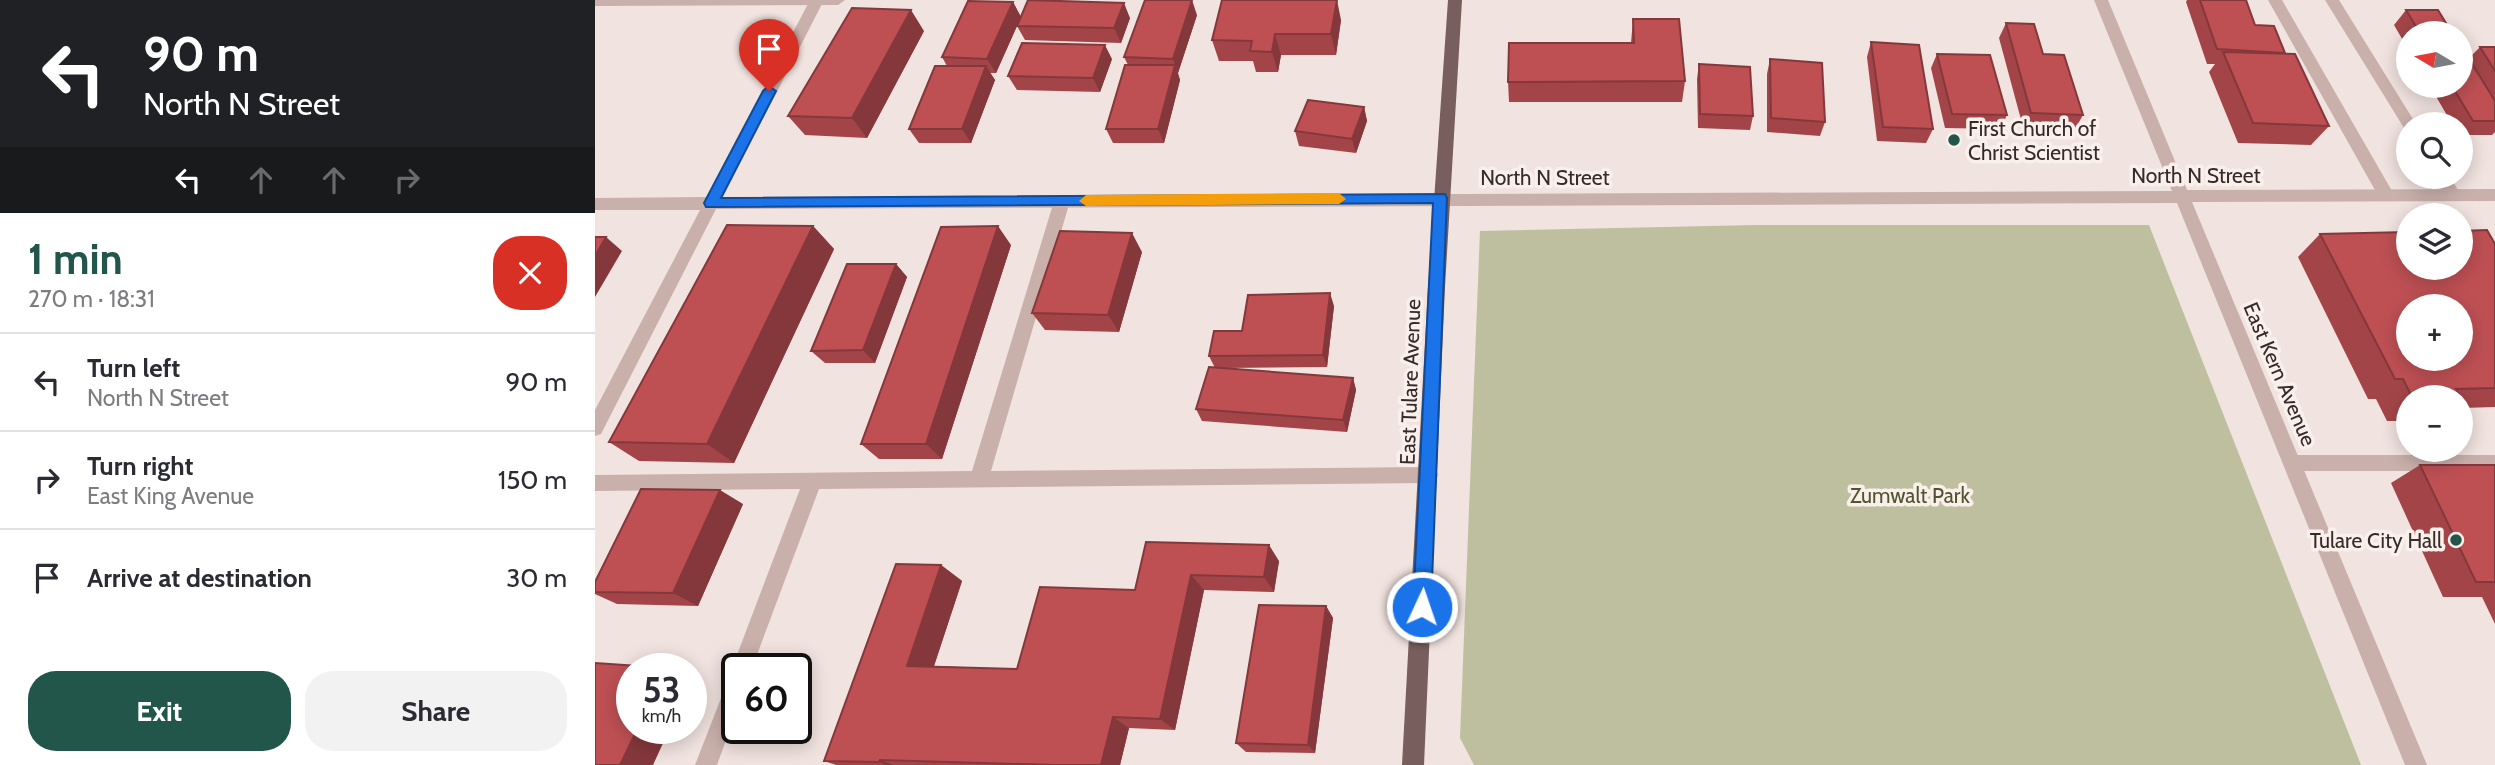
<!DOCTYPE html>
<meta charset="utf-8">
<style>
:root{--surface:#fff;--page:#f2f2f3;--text:#2b2b33;--muted:#7c7c81;--line:#e1e1e2;--accent:#22564b}
body{margin:0;font-family:Cabin,sans-serif;background:var(--page);color:var(--text);height:100vh;display:flex;flex-direction:column;font-size:26px;white-space:nowrap}
*{box-sizing:border-box;margin:0}
p{font-size:23px;color:var(--muted)}
.icon{flex:none;width:38px;height:38px;fill:none;stroke:currentColor;stroke-width:2;stroke-linecap:round;stroke-linejoin:round}
.map{position:relative;flex:1;overflow:hidden}
.details{display:flex;flex-direction:column;background:var(--surface);width:595px}
.details>*{flex:none}
.top-card{background:#202124;color:#fff;overflow:hidden}
.needle{width:46px;rotate:280deg}
.buttons{position:absolute;left:1801px;top:21px;display:grid;gap:14px}
.buttons a{display:grid;place-items:center;width:77px;height:77px;border-radius:50%;background:var(--surface);box-shadow:0 4px 18px #0003;font-size:35px}
.speed{position:absolute;left:21px;top:653px;display:flex;gap:14px;font-size:35px;font-weight:700;text-align:center}
.speed>*{display:grid;place-content:center;width:91px;height:91px;border-radius:50%;background:var(--surface);box-shadow:0 4px 18px #0003;line-height:1}
.speed small{font-size:18px;font-weight:400}
.speed .limit{border:4px solid #111;border-radius:10px;background:#fff;color:#111}
.pin{position:absolute;display:grid;place-items:center;width:60px;height:60px;color:#fff;margin:-72px -30px;border-radius:50% 50% 50% 0;rotate:-45deg;box-shadow:0 0 7px #0007}
.pin .icon{rotate:45deg}
.me{position:absolute;width:77px;margin:-38px;rotate:3deg;stroke-linejoin:round;filter:drop-shadow(0 0 5px #0008)}
.turn{display:flex;align-items:center;gap:24px;height:147px;padding:0 28px;font-size:32px}
.turn .icon{width:91px;height:91px;stroke-width:2.5}
.turn b{display:block;font-size:49px;line-height:60px}
.lanes{display:flex;align-items:center;height:66px;padding:0 28px;background:#0003;justify-content:center;gap:35px;direction:ltr}
.lanes .off{opacity:.35}
.round{display:grid;place-items:center;flex:none;width:74px;height:74px;border-radius:28px;background:var(--page)}
.overview{display:flex;align-items:center;justify-content:space-between;height:119px;padding:0 28px}
h1{font-size:42px;font-weight:700;line-height:52px;color:var(--accent)}
.primary-button{display:flex;gap:14px;margin-top:auto;padding:14px 28px}
.primary-button a{flex:1;height:80px;border-radius:28px;background:var(--accent);color:#fff;font-size:28px;font-weight:700;line-height:80px;text-align:center}
.primary-button a+a{background:var(--page);color:var(--text)}
ul{padding:0;list-style:none}
li{display:flex;align-items:center;gap:21px;height:98px;padding:0 28px;border-top:2px solid var(--line)}
li div{flex:1}
li b{display:block;font-size:26px}
li em{font-style:normal}
main{display:flex;flex:1;min-height:0}
.map>svg:first-child{display:block}
.green{fill:#bdbf9f}
.lines{fill:none;stroke-linecap:round;stroke-linejoin:round}
.service{fill:#c9b0ab;fill-rule:evenodd}
.minor{fill:#c9b0ab;fill-rule:evenodd}
.primary{fill:#785e5c;fill-rule:evenodd}
.wall{fill:#a34548}
.shaded-wall{fill:#85383b}
.building{fill:#be5054;stroke:#85383b;stroke-width:2;fill-rule:evenodd}
.route{fill:#1a73e8;stroke:#114b97;stroke-width:2}
.slow{fill:#f59e0b}
.poi-dot{fill:#22564b;stroke:#f9efeb;stroke-width:2.5}
.labels{text-anchor:middle;dominant-baseline:central;stroke-width:7;stroke-linejoin:round;paint-order:stroke}
.poi-label{font-size:21px;fill:#372a2a;stroke:#f9efeb;text-anchor:start}
.street-label{font-size:21px;fill:#372a2a;stroke:#f9efeb}
.park-label{font-size:21px;fill:#50542f;stroke:#f9efeb}
</style>
<main>
<section class="details">
<div class="top-card">
<div class="turn"><svg class="icon" aria-label="left" viewBox="0 0 24 24"><path d="M17 20v-9H6M10 6l-5 5 5 5"/></svg><div><b>90 m</b>North N Street</div></div>
<div class="lanes"><svg class="icon" aria-label="left" viewBox="0 0 24 24"><path d="M17 20v-9H6M10 6l-5 5 5 5"/></svg><svg class="icon off" aria-label="ahead" viewBox="0 0 24 24"><path d="M12 20V5M6 11l6-6 6 6"/></svg><svg class="icon off" aria-label="ahead" viewBox="0 0 24 24"><path d="M12 20V5M6 11l6-6 6 6"/></svg><svg class="icon off" aria-label="right" viewBox="0 0 24 24"><path d="M7 20v-9h11M14 6l5 5-5 5"/></svg></div>
</div>
<div class="overview"><div><h1>1 min</h1><p>270 m · 18:31</p></div><a class="round" style="background:#d93025;color:#fff"><svg class="icon" aria-label="close" viewBox="0 0 24 24"><path d="M6 6l12 12M18 6L6 18"/></svg></a></div>
<ul>
<li><svg class="icon" aria-label="left" viewBox="0 0 24 24"><path d="M17 20v-9H6M10 6l-5 5 5 5"/></svg><div><b>Turn left</b><p>North N Street</p></div><em>90 m</em></li>
<li><svg class="icon" aria-label="right" viewBox="0 0 24 24"><path d="M7 20v-9h11M14 6l5 5-5 5"/></svg><div><b>Turn right</b><p>East King Avenue</p></div><em>150 m</em></li>
<li><svg class="icon" aria-label="arrive" viewBox="0 0 24 24"><path d="M6 21V4h12l-3 4 3 4H6"/></svg><div><b>Arrive at destination</b></div><em>30 m</em></li>
</ul>
<div class="primary-button"><a>Exit</a><a>Share</a></div>
</section>
<div class="map">
<svg width="1900" height="765" viewBox="0 0 1900 765">
<rect width="100%" height="100%" fill="#f1e3df"/>
<path class="green" d="M1162 225H1554L1766 765H879L865 738 885 231Z"/>
<g class="lines">
<path class="service" d="M0 0H250L243 5 0 6Z
M1673 0H1687L1797 191 1799 195 1797 199H1785Z
M1730 0H1744L1821 124H1813V129L1809 128Z
M1839 177H1855L1866 195 1864 199H1852Z
M467 195 475 201 396 471 834 467 841 469 843 475 841 481 834 483 224 489 157 668H142V710L122 765H100L135 675 139 673 137 668 205 489 0 491V475L377 471 459 201Z
M1698 455H1900V471H1698L1692 469 1689 463 1692 457Z"/>
<path class="minor" d="M215 0H229L128 197 1577 191 1499 0H1513L1592 190 1900 189V201L1597 202 1832 765H1810L1582 203 121 209 6 434 0 436V410L105 210H0V198L112 197Z"/>
<path class="primary" d="M853 0H867L850 287 829 765H807L833 287Z"/>
</g>
<path class="wall" d="M1592 0H1651L1660 25 1690 53 1734 126 1716 145 1643 143 1614 72 1620 64H1612L1591 2Z
M418 2 426 17 401 73H395L400 80 376 143H324L314 129 352 66 347 57Z
M1811 10 1857 33H1813V49L1799 25Z
M602 15 583 73 585 80 569 143H518L511 129 533 65 529 57Z
M535 18 526 43 430 40 422 26Z
M1038 19 1090 81 1087 102H914L913 82 1036 43Z
M746 20 741 55H686L683 72H661L658 61H624L617 40Z
M1411 23 1448 54 1488 115 1480 129 1428 127 1404 38Z
M329 31 272 138 210 135 193 116Z
M1276 42 1338 129 1331 143 1282 141 1272 57Z
M1885 47H1900V132L1897 135H1866V124H1857L1835 86H1866L1873 59Z
M1342 54 1412 115 1405 129 1350 128 1336 68Z
M517 59 505 92 422 90 413 76Z
M1175 59 1230 122 1225 136 1172 132V74Z
M1104 64 1158 116 1155 130 1103 128 1102 79Z
M769 107 772 121 761 153 704 146 700 131Z
M218 226 239 249 139 463 44 461 14 442Z
M1725 234 1900 244V407L1866 408V397H1813V421H1792L1781 399H1773L1703 257Z
M416 245 347 459H284L266 444Z
M547 252 524 332 450 330 437 313Z
M301 264 312 277 280 363H230L216 351Z
M739 306 732 367 630 368 758 378 761 390 752 432 607 421 601 409 620 368 614 356 647 331Z
M1825 465H1900V624L1887 597H1848L1796 483Z
M148 504 103 606 22 604 0 594V582Z
M551 542 684 561 679 592 609 590 580 730 534 728 525 765H241L229 761 346 565 367 581 339 666 422 669 540 590Z
M731 606 738 618 720 753 651 752 641 743Z"/>
<path class="shaded-wall" d="M597 0 602 15 583 73 578 59Z
M742 0 746 20 741 55 736 34Z
M418 2 426 17 401 73 392 59Z
M529 3 535 18 526 43 519 28Z
M316 10 329 31 272 138 257 118Z
M680 34 686 55 683 72 677 52Z
M510 45 517 59 505 92 498 78Z
M580 65 585 80 569 143 563 129Z
M391 66 400 80 376 143 367 129Z
M769 107 772 121 761 153 757 139Z
M218 226 239 249 139 463 112 444Z
M403 226 416 245 347 459 331 444Z
M537 233 547 252 524 332 513 315Z
M11 237 27 251 0 297V256Z
M301 264 312 277 280 363 268 350Z
M735 293 739 306 732 367 728 355Z
M758 378 761 390 752 432 748 420Z
M125 490 148 504 103 606 78 593Z
M674 545 684 561 679 592 669 577Z
M346 565 367 581 335 678 312 666Z
M596 575 609 590 580 730 565 719Z
M731 606 738 618 720 753 713 745Z
M518 717 534 728 525 765H506Z
M43 728H75L58 765H25Z
M285 760 299 765H291L284 762Z"/>
<path class="building" d="M433 0 529 3 519 28 422 26Z
M550 0H597L578 59 529 57Z
M627 0H742L736 34H680L677 52 655 51 657 41 617 40Z
M1605 0H1651L1660 25 1679 26 1690 53 1622 49Z
M373 1 418 2 392 59 347 57Z
M257 8 316 10 257 118 193 116Z
M1811 10H1843L1857 33H1825Z
M1038 19H1084L1090 81 913 82 914 43H1039Z
M1411 23 1439 24 1448 54 1469 55 1488 115 1436 113Z
M1276 42 1324 45 1338 129 1288 127Z
M427 43 510 45 498 78 413 76Z
M1866 46 1900 101V121H1878L1857 86H1866Z
M1885 47H1900V71Z
M1628 52 1700 54 1734 126 1658 123Z
M1342 54 1395 55 1412 115 1357 114Z
M1175 59 1227 63 1230 122 1176 118Z
M1104 64 1155 67 1158 116 1105 114Z
M530 65H580L563 129H511Z
M340 66H391L367 129H314Z
M713 100 769 107 757 139 700 131Z
M132 225 218 226 112 444 14 442Z
M403 226 331 444H266L346 227Z
M1892 230 1900 244V388L1861 389 1867 400 1866 401V397H1817L1808 379H1800L1725 234 1813 232V268H1866V231ZM1813 306H1866V359H1813Z
M465 231 537 233 513 315 437 313Z
M0 237H11L0 256Z
M252 264H301L268 350 216 351Z
M735 293 728 355 614 356 619 331H647L653 295Z
M614 367 758 378 748 420 601 409Z
M1825 465H1900V582H1881Z
M46 489 125 490 78 593 0 592V582Z
M551 542 674 545 669 577 596 575 565 719 518 717 506 765H461L285 760 284 762 229 761 301 564 346 565 312 666 422 669 445 587 540 590Z
M664 605 731 606 713 745 641 743Z
M0 663 73 668H37V728H43L25 765H0Z"/>
<path class="route" d="M174 86 181 91 126 198 850 194 852 198 836 607 833 613 827 615 821 613 818 607 838 203 111 207 109 203 168 91Z"/>
<path class="slow" d="M744 193 751 199 744 204 491 206 484 201 491 195Z"/>
<g class="poi-dot">
<circle cx="1359" cy="140" r="7"/>
<circle cx="1861" cy="540" r="7"/>
</g>
<g class="labels">
<g class="poi-label">
<text x="1373" y="128">First Church of<tspan x="1373" dy="24">Christ Scientist</tspan></text>
<text x="1847" y="540" text-anchor="end">Tulare City Hall</text>
</g>
<g class="street-label">
<text x="1601" y="175">North N Street</text>
<text x="950" y="177">North N Street</text>
<text transform="translate(1685 374) rotate(67)">East Kern Avenue</text>
<text transform="translate(815 382) rotate(-88)">East Tulare Avenue</text>
</g>
<g class="park-label">
<text x="1315" y="495">Zumwalt Park</text>
</g>
</g>
</svg>
<div class="buttons">
<a><svg class="needle" viewBox="-14 -14 28 28"><path d="M0-13l5 13h-10z" fill="#e53935"/><path d="M0 13l5-13h-10z" fill="#7c7c81"/></svg></a>
<a><svg class="icon" aria-label="search" viewBox="0 0 24 24"><circle cx="10" cy="10" r="6"/><path d="M15 15l6 6"/></svg></a>
<a><svg class="icon" aria-label="layers" viewBox="0 0 24 24"><path d="M12 4l9 5-9 5-9-5zM3 14l9 5 9-5"/></svg></a>
<a>+</a>
<a>−</a>
</div>
<div class="speed"><div>53<small>km/h</small></div><div class="limit">60</div></div>
<div class="pin" style="left:174px;top:91px;background:#d93025"><svg class="icon" aria-label="arrive" viewBox="0 0 24 24"><path d="M6 21V4h12l-3 4 3 4H6"/></svg></div>
<svg class="me" style="left:827px;top:607px" viewBox="-20 -20 40 40"><circle r="17" fill="#1a73e8" stroke="#fff" stroke-width="3"/><path d="M0-11L8 9 0 5-8 9z" fill="#fff"/></svg>
</div>
</main>
